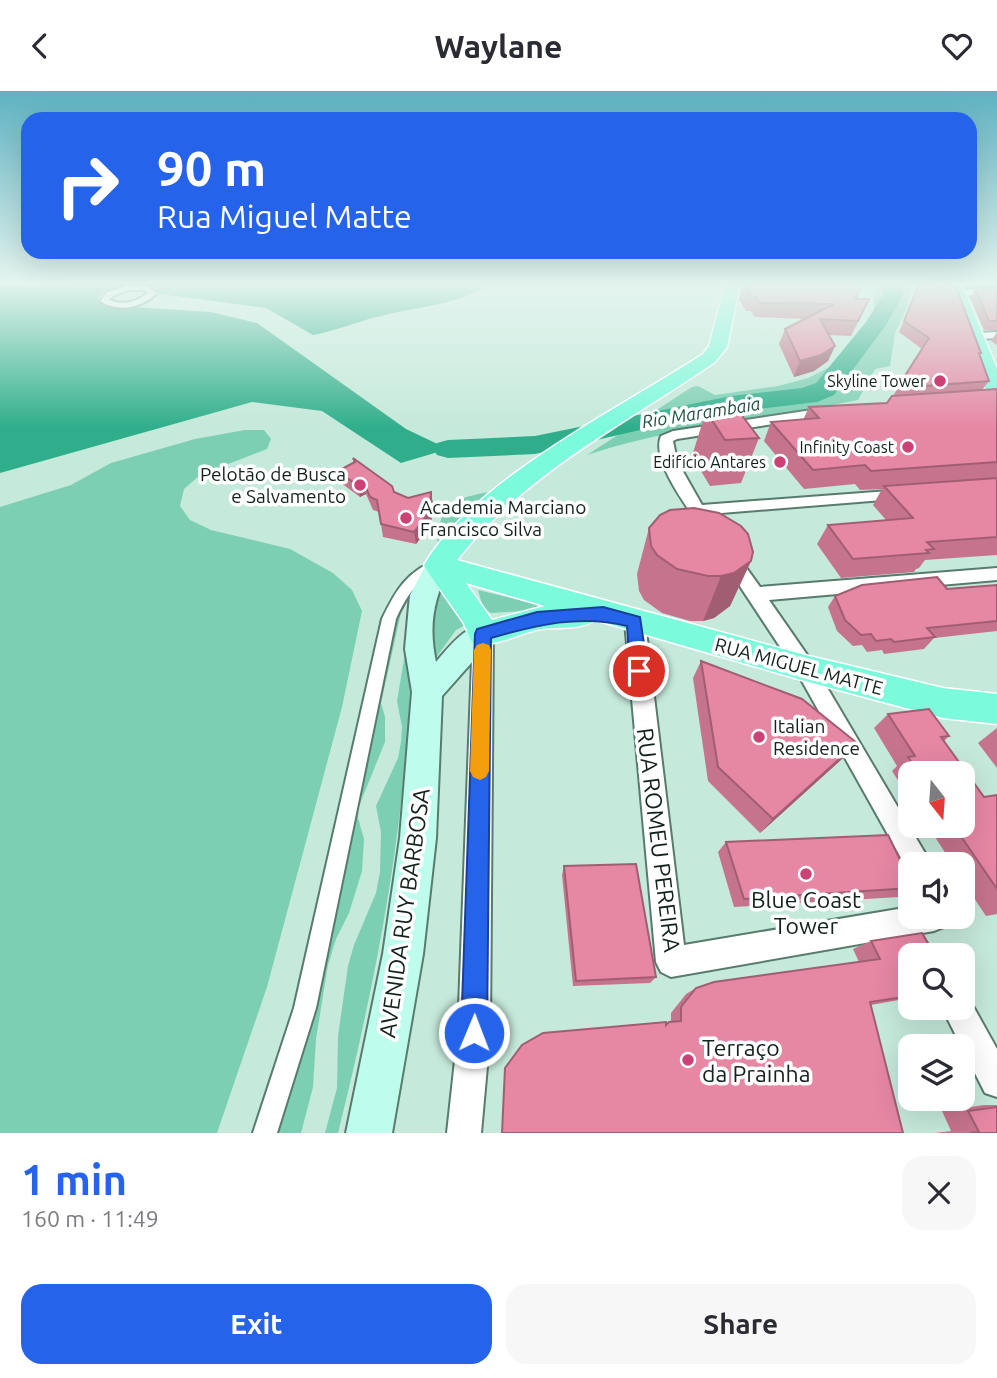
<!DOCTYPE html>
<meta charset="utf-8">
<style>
:root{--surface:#fff;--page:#f7f7f7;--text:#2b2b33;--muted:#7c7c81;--accent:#2563eb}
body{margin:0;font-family:Ubuntu,sans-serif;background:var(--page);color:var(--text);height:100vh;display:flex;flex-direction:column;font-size:26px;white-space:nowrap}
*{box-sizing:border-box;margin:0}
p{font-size:23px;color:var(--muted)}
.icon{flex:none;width:38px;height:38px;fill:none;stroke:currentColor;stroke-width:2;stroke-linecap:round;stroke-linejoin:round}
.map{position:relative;height:1042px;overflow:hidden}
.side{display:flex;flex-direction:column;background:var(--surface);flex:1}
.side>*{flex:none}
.top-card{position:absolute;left:21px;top:21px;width:956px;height:147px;border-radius:21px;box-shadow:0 7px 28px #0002;background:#2563eb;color:#fff;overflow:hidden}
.needle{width:46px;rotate:163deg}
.controls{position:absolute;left:898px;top:670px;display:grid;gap:14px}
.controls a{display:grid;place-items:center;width:77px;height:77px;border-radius:14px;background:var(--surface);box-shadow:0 7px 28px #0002;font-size:35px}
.pin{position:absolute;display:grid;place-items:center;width:60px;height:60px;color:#fff;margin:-30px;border:4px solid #fff;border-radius:50%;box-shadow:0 2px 7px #0007}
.me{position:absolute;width:77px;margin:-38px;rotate:1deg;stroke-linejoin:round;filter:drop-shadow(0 0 5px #0008)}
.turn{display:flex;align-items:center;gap:24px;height:147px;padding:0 21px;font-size:32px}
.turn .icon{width:91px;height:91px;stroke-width:2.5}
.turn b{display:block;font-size:49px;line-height:60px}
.round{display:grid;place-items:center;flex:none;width:74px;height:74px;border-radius:21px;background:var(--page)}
.head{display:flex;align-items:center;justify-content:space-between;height:119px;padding:0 21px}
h1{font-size:42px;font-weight:700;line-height:52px;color:var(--accent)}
.primary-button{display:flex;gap:14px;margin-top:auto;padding:14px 21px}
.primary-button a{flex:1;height:80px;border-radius:21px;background:var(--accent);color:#fff;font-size:28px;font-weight:700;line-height:80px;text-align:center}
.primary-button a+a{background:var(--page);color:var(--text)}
header{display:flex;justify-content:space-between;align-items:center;height:91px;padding:0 21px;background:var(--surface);font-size:32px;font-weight:700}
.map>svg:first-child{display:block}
.green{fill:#7dcfb3}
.water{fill:#30ae8b}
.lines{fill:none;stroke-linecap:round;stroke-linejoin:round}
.river{fill:#30ae8b;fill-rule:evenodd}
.pedestrian-casing{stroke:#597b6e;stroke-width:4}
.minor-casing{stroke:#597b6e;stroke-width:4}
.secondary-casing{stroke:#597b6e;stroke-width:4}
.primary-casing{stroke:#fff;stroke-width:3}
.pedestrian{fill:#fff;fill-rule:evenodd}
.minor{fill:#fff;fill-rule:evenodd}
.secondary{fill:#befded;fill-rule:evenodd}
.primary{fill:#7cfadc;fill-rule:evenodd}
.wall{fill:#c6748d}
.shaded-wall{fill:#a15e73}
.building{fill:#e687a4;stroke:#a15e73;stroke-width:2}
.route{fill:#2563eb;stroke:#184099;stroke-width:2}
.slow{fill:#f59e0b}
.poi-dot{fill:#cc4176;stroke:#fff;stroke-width:2.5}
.labels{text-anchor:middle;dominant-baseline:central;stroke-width:7;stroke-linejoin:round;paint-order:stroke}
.far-poi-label{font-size:16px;fill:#14221d;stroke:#fff;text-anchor:end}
.far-water-label{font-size:18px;font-style:italic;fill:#1f5041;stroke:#fff}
.poi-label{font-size:19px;fill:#14221d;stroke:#fff;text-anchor:start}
.street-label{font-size:19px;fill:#14221d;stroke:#fff}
.near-street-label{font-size:23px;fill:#14221d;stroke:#fff}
.near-poi-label{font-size:23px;fill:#14221d;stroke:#fff}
</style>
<header><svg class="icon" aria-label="back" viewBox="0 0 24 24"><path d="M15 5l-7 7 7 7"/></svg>Waylane<svg class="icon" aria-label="heart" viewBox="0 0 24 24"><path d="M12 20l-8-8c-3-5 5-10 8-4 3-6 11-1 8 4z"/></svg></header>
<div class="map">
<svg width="997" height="1042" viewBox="0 0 997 1042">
<rect width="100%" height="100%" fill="#c5e9db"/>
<path class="green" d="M881 191H912L907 217 895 242 890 275 875 278 858 309C766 328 678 334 587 364L692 296 698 295 715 304 778 295 808 287 845 268 859 241 874 222V204Z
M245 339H264L271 348 267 358 200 384 184 398 180 415 190 429 211 439 290 458 333 482 352 499 362 520 342 616 267 896 217 1042H0V416L71 394 111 372 195 348Z
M488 401 437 451C440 413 452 408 488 401Z
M440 496 466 534 456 539 433 571 430 532Z
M478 499 557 518 491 522 483 517Z
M404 508 381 612 385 626V651L359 715 358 727 364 748 362 780 349 822 336 848 328 874 316 948 313 996 301 1042H274L394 529Z
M411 526C413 701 380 873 338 1042H325L337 997 338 945 348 875 354 854 376 802 380 781 381 741 376 715 398 667 401 651 402 636 397 610Z"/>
<path class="water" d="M0 191H494C459 214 420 215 381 225 358 230 336 240 313 244L266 217 161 203C142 191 123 195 102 202L98 208 104 214 211 221 257 232 406 338 448 358 401 372 322 320 252 311 0 382Z"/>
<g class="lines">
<path class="river" d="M880 191H900L904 202 886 234 834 304 817 311 731 321 649 337 535 363 448 367 437 364 433 358 437 352 448 349 535 345 731 305 802 297 816 292 866 231 884 202Z"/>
<defs>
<path id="pedestrian" d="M127 195H146L157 202C142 217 118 222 100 210L107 201ZM128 199H144L148 202C136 211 123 215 109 209L113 205Z
M438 469 445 474 443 477C417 488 407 504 396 528L316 917 277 1042H253L294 917 382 528C395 501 407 479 438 469Z"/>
<path id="minor" d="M997 197V203L958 205 953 202 958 199Z
M997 241V247L976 248 970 245 976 242Z
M832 316 837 317V323L677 348 673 350 677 370 702 414 902 399 908 401 910 404 908 407 709 423 720 440 712 446 706 444C692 422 650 371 661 345L673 340Z
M729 459 735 461 760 496 997 477V489L769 509 812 571 932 774H910V783L798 583 720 465Z
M635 524 642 526 645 531 684 854 910 816V826H948L944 836 934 840 671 886 661 881 656 871 625 531 628 526Z
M483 535 490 538 493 543 490 942 481 1042H447L458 942 473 543 476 538Z
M962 904 968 906 997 958V1006L985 1002 942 917H962Z"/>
<path id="secondary" d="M438 465 447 468 450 474C434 508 428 533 436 571 450 555 469 528 493 536L497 543 442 605 436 747 423 863 392 1042H346L383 863 400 747 412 601 405 558 410 504 429 468Z"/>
<path id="primary" d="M726 191H740L727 256 715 271C626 332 525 382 457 469L805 564 943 597 997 603V633L943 627 805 590 595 529C579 540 554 535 536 539 515 544 493 558 472 551L463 531 428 481 424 474C475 388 619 318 703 263L709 255ZM466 492 545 515 492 529Z
M947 191H961L997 278V309L990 307 987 303Z"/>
</defs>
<use href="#pedestrian" class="pedestrian-casing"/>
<use href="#minor" class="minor-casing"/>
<use href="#secondary" class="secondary-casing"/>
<use href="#primary" class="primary-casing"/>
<use href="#pedestrian" class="pedestrian"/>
<use href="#minor" class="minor"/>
<use href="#secondary" class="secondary"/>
<use href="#primary" class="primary"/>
</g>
<path class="wall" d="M744 191H864L856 208 862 223 851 245 829 244 835 255 828 270 814 280 794 286 779 253 785 238 805 228 755 226 751 220H746L739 208Z
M920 191 981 262 979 264 989 290 982 299 997 298V464L925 469 919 477 916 478 914 481 841 487 817 453 828 434 886 429 873 414 882 398 860 399 855 393 804 398 764 350 771 331 803 329 809 316 887 312 893 305 922 258 899 241Z
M963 191H997V195L966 196Z
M997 197V239H984L970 207 975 198Z
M997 241V254L991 250Z
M706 320 759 347 741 392 710 395 692 365Z
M353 367 394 401 408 407 431 401 433 414 431 433 416 453 383 446 379 421 373 419 366 403 360 406 341 392 338 380 354 372Z
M649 437 751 470 730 515 714 527 703 530H690L662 522 644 509 639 500 637 483Z
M997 494V540L934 547 924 558 884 563 882 559 867 561 862 554 853 555 837 540 828 516 835 505Z
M701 570 857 652 842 668 760 742 708 690 693 587Z
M888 623 949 645 944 650 984 706 997 704V823L986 825 962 789V774H953L928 735H962V682H910V708L892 680 897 675 874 637Z
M997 637V677L978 652Z
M726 751 910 789V799L899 806 734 816 718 761Z
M564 775 656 886 650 892 573 895 562 784Z
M871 850 910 864V907L871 914 501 1042 666 932 671 930V922L686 903 696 897 859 871 853 858Z
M956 946 961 956H912L910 952Z
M984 1014H997V1042H935L951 1040 942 1020Z"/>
<path class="shaded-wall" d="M835 255 828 270 814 280 794 286 800 270Z
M363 390 366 403 360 406 357 394Z
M431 401 433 414 431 433 416 453 414 441Z
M751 470 730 515 714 527 703 530 721 485Z
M857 652 842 668 760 742 773 728Z"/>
<path class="building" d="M744 191H864L855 208H869L858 230 820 228 835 255 821 264 800 270 785 238 834 213 759 212 756 206 751 205 744 193Z
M920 191H954L981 262H979L989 290 897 297 929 247 904 230Z
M997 197V230H989L975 198Z
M997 298V371L871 380 865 374 813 379 771 331 819 327 809 316 887 312 892 305Z
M737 318 759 347 725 349 706 320Z
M353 367 392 395 394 401 408 407 431 401 430 420 414 441 381 433 377 409 370 406 363 390 357 394 338 380 355 371Z
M997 387V446L927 451 934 458 926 459 929 462 853 468 828 434 913 427 884 395Z
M694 417 719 422 741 435 748 443 753 461 751 470 734 482 721 485H708L677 478 657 464 651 455 649 437 660 424 670 419Z
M937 486 947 498 997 494V530L927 537 935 546 894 551 891 548 876 550 871 543 861 544 845 529 835 505 862 494Z
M701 570 802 608 857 652 773 728 718 676Z
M929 618 949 645 941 646 984 706 997 704V798L954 735H962V682H919L908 666 915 665 888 623Z
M888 744 910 789V797L744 808 726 751Z
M636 773 656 886 576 890 564 775Z
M922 842 931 857 943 859 946 864H910V905L870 911 903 1042H502L505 977 522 954 543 942 666 931V934L669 931 681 930V916L696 897 714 891 880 868 871 850Z
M956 946 961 956H919L917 951Z
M962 958 973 977 962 979Z
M997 1016V1042H970L979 1041 968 1020Z"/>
<linearGradient id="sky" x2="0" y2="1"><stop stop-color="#5eb2c3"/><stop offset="0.57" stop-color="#e5f5ef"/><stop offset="1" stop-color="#e5f5ef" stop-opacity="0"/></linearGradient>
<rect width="997" height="337" fill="url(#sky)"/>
<path class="route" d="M603 516 640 526 648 580 645 585H633L630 580 627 535C581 523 536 534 491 547L487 942 483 951 474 955 465 951 461 942 475 543 477 538 537 521Z"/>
<path class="slow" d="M483 552 489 554 491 559 489 680 486 686 480 689 473 686 470 680 474 559 477 554Z"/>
<g class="poi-dot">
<circle cx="940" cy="290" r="7"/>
<circle cx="908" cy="356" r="7"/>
<circle cx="780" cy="371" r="7"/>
<circle cx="360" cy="394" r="7"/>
<circle cx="406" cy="427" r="7"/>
<circle cx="759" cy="646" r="7"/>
<circle cx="806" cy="783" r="7"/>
<circle cx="688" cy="969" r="7"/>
</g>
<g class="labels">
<g class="far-poi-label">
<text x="926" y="290">Skyline Tower</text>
<text x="894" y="356">Infinity Coast</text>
<text x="766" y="371">Edifício Antares</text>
</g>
<g class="far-water-label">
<text transform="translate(701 321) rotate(-9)">Rio Marambaia</text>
</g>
<g class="poi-label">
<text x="346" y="383" text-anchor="end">Pelotão de Busca<tspan x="346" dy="22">e Salvamento</tspan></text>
<text x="420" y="416">Academia Marciano<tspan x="420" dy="22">Francisco Silva</tspan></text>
<text x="773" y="635">Italian<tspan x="773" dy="22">Residence</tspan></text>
</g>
<g class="street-label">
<text transform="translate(799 575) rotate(15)">RUA MIGUEL MATTE</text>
</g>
<g class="near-street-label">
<text transform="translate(659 749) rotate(83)">RUA ROMEU PEREIRA</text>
<text transform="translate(404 822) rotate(-82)">AVENIDA RUY BARBOSA</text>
</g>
<g class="near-poi-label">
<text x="806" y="808">Blue Coast<tspan x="806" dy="26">Tower</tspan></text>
<text x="702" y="956" text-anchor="start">Terraço<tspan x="702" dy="26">da Prainha</tspan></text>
</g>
</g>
</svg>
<div class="controls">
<a><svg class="needle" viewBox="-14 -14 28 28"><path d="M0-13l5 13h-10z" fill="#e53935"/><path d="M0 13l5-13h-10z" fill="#7c7c81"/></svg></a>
<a><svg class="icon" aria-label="sound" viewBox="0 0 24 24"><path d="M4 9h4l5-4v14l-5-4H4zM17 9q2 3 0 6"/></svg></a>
<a><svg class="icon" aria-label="search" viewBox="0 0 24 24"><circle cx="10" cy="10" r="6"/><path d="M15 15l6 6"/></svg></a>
<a><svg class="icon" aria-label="layers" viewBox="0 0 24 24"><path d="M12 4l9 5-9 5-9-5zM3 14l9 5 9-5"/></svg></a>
</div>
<div class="pin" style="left:639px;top:580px;background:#d93025"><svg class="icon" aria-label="arrive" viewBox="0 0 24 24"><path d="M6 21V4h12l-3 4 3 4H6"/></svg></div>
<svg class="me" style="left:474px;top:942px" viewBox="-20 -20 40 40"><circle r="17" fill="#2563eb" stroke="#fff" stroke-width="3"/><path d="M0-11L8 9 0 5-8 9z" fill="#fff"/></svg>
<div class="top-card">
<div class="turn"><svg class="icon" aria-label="right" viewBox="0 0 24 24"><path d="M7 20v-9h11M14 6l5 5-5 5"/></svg><div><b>90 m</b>Rua Miguel Matte</div></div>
</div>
</div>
<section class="side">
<div class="head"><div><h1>1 min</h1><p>160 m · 11:49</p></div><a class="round"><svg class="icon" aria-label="close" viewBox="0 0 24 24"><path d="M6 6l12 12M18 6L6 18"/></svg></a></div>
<div class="primary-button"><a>Exit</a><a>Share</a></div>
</section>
